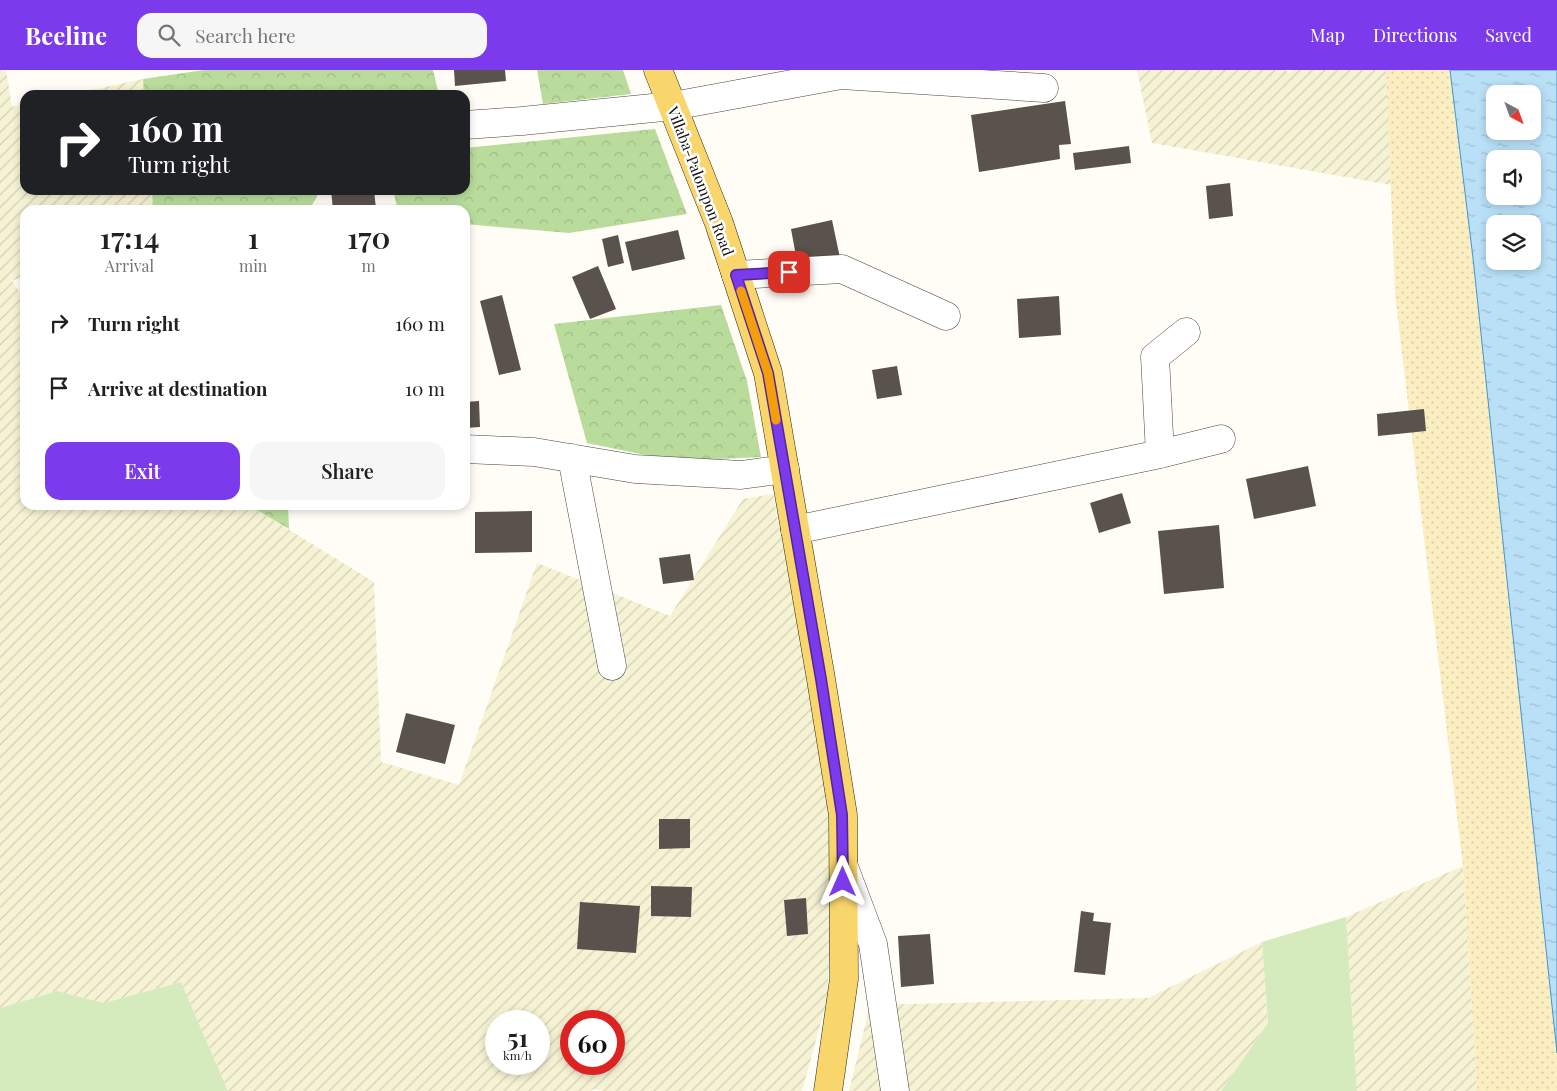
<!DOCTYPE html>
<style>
:root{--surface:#fff;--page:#f6f6f6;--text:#202124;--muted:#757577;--accent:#7c3aed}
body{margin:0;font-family:"Playfair Display",serif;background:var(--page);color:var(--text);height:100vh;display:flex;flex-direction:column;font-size:19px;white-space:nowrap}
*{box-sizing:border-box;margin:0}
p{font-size:16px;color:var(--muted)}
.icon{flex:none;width:28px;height:28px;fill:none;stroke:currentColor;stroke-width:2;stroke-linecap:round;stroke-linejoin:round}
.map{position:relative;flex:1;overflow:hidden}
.side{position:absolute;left:20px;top:135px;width:450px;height:305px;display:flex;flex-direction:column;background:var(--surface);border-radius:15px;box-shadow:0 2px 8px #0003}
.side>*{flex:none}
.hud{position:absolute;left:20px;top:20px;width:450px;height:105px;border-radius:15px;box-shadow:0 2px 8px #0003;background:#202124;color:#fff;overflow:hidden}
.needle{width:32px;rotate:139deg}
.controls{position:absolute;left:1486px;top:15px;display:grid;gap:10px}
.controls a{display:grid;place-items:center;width:55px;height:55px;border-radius:10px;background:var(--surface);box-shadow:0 2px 8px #0003;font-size:25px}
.speed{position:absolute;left:485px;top:940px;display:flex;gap:10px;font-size:25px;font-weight:700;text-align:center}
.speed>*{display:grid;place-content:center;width:65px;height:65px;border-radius:50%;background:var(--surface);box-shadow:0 2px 8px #0003;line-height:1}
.speed small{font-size:12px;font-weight:400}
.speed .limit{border:8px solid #d22;background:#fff;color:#111}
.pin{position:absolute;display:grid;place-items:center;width:42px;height:42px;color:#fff;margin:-21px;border-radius:10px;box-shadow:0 2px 8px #0006}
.me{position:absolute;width:55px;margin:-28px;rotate:0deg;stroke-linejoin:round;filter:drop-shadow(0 0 4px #0008)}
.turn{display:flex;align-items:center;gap:18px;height:105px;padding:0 25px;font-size:22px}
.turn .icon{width:65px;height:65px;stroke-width:2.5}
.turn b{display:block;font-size:35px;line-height:42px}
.eta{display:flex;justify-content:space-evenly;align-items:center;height:85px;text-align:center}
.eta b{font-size:30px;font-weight:600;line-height:35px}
.button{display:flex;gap:10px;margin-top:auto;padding:10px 25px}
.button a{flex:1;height:58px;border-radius:15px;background:var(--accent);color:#fff;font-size:20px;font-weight:600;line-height:58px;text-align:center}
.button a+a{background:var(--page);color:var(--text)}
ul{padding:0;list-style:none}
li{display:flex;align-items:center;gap:15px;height:65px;padding:0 25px}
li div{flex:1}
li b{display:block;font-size:19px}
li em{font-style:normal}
header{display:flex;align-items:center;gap:30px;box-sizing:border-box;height:70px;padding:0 25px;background:var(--accent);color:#fff}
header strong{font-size:24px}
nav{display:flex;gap:28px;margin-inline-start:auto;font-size:18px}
.search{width:350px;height:45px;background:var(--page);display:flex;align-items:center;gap:12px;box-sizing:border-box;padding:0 18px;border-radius:15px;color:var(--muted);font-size:19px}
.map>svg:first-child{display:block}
.farmland{fill:url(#farmland-furrows);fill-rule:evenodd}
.grass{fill:#d5ebbd}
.forest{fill:url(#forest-crowns)}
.sand{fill:url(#sand-dots);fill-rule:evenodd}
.water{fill:url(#water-ripples);stroke:#3f96cf;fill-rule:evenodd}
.building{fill:#5a524d}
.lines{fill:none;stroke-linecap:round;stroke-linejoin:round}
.minor-casing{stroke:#444;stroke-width:29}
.major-casing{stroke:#222;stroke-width:29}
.minor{stroke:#fff;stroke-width:28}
.major{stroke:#f9d66b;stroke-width:28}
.route-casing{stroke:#51269a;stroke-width:12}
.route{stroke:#7c3aed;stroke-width:9}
.slow{stroke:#f59e0b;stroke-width:9}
.labels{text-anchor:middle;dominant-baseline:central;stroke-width:5;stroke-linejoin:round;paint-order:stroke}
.street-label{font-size:15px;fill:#111;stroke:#fff}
</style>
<header>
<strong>Beeline</strong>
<div class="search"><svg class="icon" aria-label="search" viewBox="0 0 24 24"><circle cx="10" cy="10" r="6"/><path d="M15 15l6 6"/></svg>Search here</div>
<nav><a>Map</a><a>Directions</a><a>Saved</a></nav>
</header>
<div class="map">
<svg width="1557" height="1021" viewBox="0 0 1557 1021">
<defs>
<pattern id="farmland-furrows" width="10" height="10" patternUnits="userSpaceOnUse" patternTransform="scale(1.25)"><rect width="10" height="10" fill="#f6f3d4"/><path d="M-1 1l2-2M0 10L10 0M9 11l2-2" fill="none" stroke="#d2cfb5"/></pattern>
<pattern id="forest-crowns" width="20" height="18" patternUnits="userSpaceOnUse" patternTransform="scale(1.25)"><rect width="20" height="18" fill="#b9dc9c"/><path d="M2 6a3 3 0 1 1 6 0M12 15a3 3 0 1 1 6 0" fill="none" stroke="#9ebc85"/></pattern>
<pattern id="sand-dots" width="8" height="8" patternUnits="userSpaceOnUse" patternTransform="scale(1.25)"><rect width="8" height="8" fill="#fbeec1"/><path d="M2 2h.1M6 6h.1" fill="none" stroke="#d6cba5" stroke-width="1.8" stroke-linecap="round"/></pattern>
<pattern id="water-ripples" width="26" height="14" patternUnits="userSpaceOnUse" patternTransform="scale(1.25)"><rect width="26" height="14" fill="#b9e0f7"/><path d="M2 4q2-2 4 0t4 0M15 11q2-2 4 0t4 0" fill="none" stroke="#9ebfd3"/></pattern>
</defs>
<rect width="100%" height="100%" fill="#fffdf5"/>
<path class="farmland" d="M0 0H6L12 37 25 34V120H152L153 140H25V206L12 211 25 230V435H208L252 437 374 512 381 692 459 715 537 493 670 546 743 429 773 424 837 757 827 930 802 1021H603L594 1019 591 1021H228L181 912 104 933 57 921 0 938ZM496 951H539V994H496ZM571 951H614V994H571Z
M1137 0H1285L1290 3 1293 0H1386L1391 115 1152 73Z
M143 9 144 25H68Z
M1463 796 1477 1021H1357L1346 847Z
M1262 872 1268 953 1221 1021H849L870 935 1148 928Z"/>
<path class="grass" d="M1346 847 1357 1021H1221L1268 953 1262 872Z
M181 912 228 1021H0V938L57 921 104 933Z"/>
<path class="forest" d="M204 0H433L439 25H144L143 9Z
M537 0H623L631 24 543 34Z
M655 59 687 144 569 163 465 154V140H398L393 120H465V78Z
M152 120H318L319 123 309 140H153Z
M721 235 747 311 761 387 674 391 587 373 554 254Z
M252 435H288L289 459 252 437Z"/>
<path class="sand" d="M1386 0H1557V1021H1477L1463 796 1395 224ZM1495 24H1532V61H1495ZM1495 89H1532V126H1495ZM1495 154H1532V191H1495Z"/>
<path class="water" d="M1450 0H1557V983L1473 188ZM1495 24H1532V61H1495ZM1495 89H1532V126H1495ZM1495 154H1532V191H1495Z"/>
<path class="building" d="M454 0H505L506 11 455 16Z
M1065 31 1071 74 1059 75 1060 89 979 102 971 45Z
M1129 76 1131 93 1075 100 1073 83Z
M1230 113 1233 146 1209 149 1206 116Z
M331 120H374L376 139 333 140Z
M832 150 840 188 798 197 791 159Z
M678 160 685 189 632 201 625 172Z
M618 165 624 193 608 197 602 169Z
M598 196 616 239 590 249 572 207Z
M502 225 521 300 499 305 480 231Z
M1059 226 1061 265 1019 268 1017 229Z
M897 296 902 325 877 329 872 300Z
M479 331 480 357 465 358V332Z
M1424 339 1426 361 1378 366 1377 344Z
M1308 396 1316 436 1254 449 1246 409Z
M1122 423 1131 453 1099 463 1090 433Z
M532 441V482L475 483V442Z
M1219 455 1224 518 1164 524 1158 461Z
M690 484 694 510 663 514 659 488Z
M406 643 455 655 445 694 396 682Z
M659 749H690V778L659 779Z
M651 816 692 817 691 847 651 846Z
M806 828 808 864 787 866 784 830Z
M580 832 640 836 636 883 577 879Z
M1081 841 1094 843 1093 851 1111 853 1105 905 1074 902Z
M930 864 934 914 901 917 898 866Z"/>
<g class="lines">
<defs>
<path id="minor" d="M465 55 522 51 673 36 841 5 1044 18
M736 205 842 199 946 246
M465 379 534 382 635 399 741 405 785 399
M1160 384 1155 287 1186 262
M572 388 612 596
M795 460 1160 384 1221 369
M844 797 873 874 895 1021"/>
<path id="major" d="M658 0 719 153 768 303 821 609 843 745 844 909 828 1021"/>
</defs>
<use href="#minor" class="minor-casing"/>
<use href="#major" class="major-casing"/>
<use href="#minor" class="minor"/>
<use href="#major" class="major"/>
</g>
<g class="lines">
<defs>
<path id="route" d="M789 202 736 205 768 303 821 609 842 745 843 812"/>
</defs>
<use href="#route" class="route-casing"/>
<use href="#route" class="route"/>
<path class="slow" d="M741 221 768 303 776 350"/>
</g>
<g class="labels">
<g class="street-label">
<text transform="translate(701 111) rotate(69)">Villaba-Palompon Road</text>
</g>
</g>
</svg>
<div class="controls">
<a><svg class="needle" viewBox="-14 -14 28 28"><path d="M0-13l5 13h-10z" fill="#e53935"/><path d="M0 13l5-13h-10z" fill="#757577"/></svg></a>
<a><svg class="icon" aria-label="sound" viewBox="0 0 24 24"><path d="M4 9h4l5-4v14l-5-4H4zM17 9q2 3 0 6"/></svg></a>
<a><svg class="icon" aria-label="layers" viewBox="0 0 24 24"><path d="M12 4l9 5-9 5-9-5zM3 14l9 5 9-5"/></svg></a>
</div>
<div class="speed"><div>51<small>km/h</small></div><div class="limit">60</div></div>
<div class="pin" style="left:789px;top:202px;background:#d93025"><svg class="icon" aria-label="arrive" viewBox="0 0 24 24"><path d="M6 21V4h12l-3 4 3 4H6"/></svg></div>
<svg class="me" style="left:843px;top:812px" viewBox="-20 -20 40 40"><path d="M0-17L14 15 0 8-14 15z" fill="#7c3aed" stroke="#fff" stroke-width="4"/></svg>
<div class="hud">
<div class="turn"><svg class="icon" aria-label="right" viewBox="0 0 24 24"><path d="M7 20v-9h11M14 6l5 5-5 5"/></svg><div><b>160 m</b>Turn right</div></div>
</div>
<section class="side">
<div class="eta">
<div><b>17:14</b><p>Arrival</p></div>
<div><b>1</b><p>min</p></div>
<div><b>170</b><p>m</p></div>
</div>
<ul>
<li><svg class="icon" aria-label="right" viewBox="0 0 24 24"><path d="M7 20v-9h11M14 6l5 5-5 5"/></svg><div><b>Turn right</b></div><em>160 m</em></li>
<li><svg class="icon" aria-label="arrive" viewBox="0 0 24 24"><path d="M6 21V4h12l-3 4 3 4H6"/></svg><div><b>Arrive at destination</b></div><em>10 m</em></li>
</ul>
<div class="button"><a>Exit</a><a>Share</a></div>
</section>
</div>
